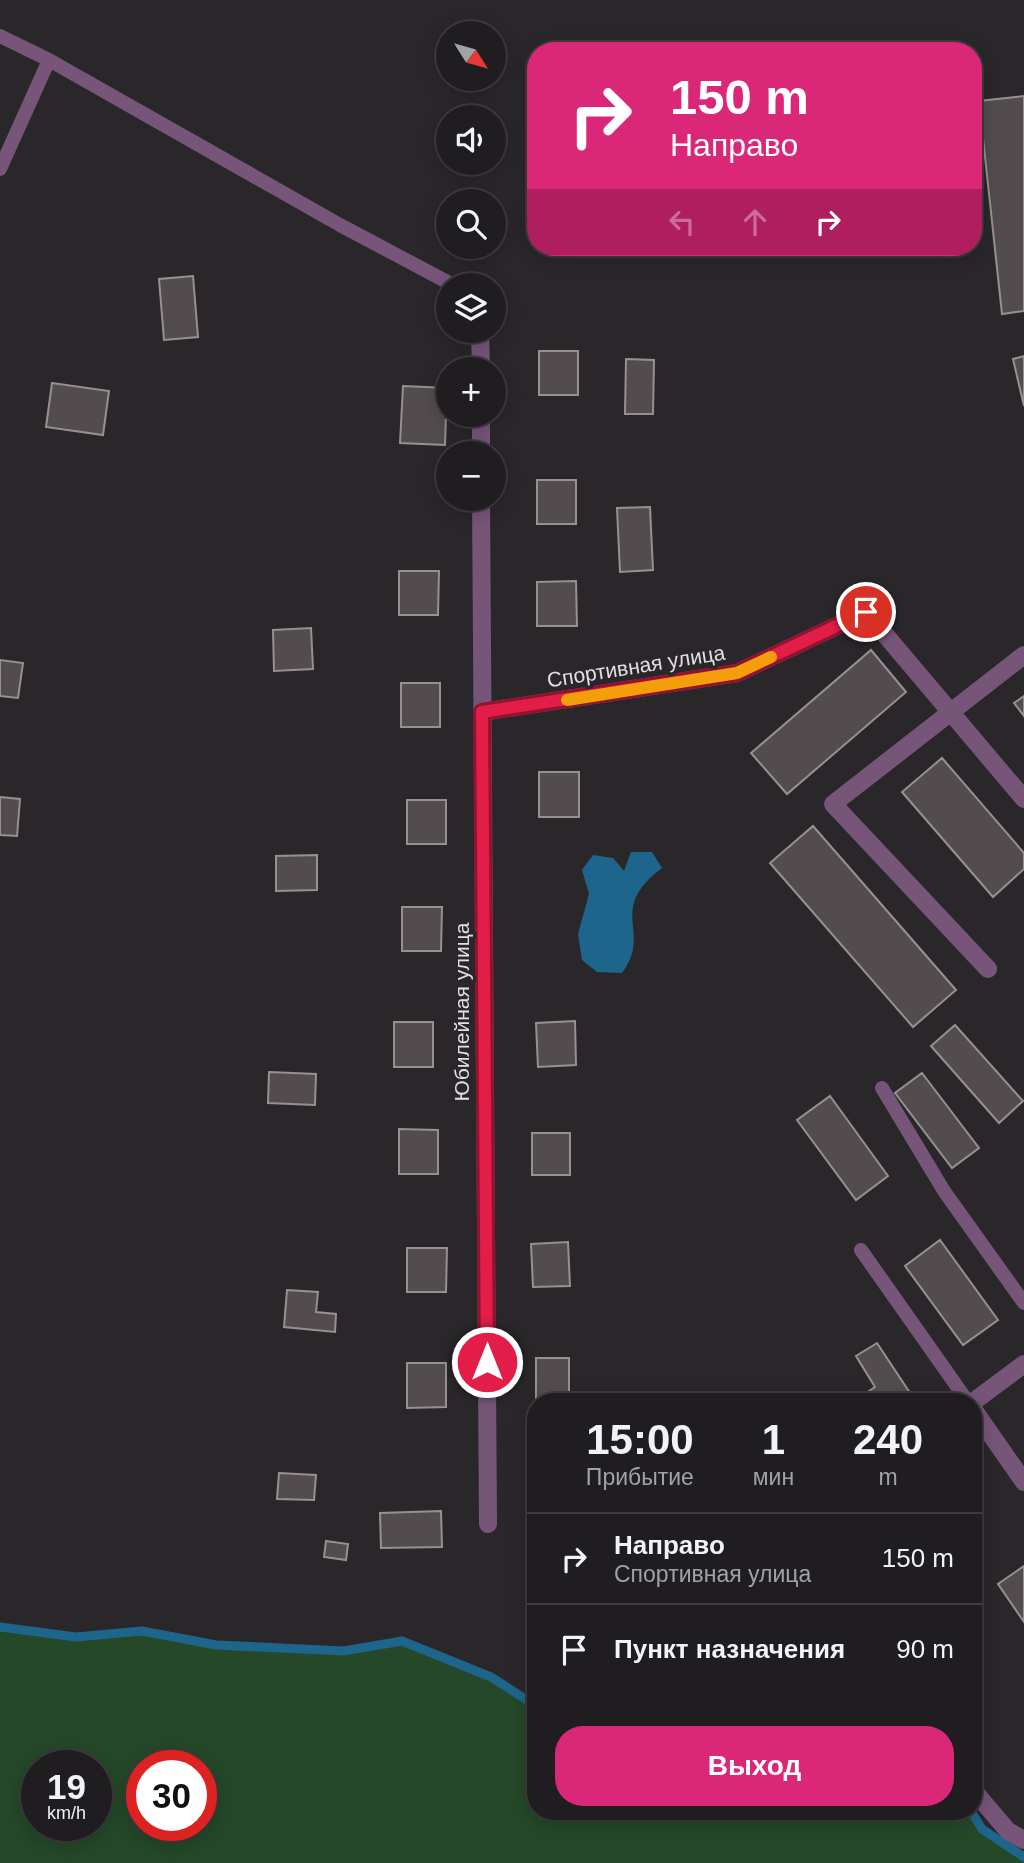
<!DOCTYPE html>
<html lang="ru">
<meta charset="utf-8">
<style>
:root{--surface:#201d20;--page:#282629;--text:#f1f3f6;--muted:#a2a2a5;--line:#3d3b3e;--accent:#db2777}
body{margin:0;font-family:Arial,sans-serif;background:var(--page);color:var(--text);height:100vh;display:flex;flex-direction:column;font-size:26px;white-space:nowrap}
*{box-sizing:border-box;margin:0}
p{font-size:23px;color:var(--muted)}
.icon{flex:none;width:38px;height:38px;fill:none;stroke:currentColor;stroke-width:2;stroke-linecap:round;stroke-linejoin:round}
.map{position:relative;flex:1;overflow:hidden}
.panel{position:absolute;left:527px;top:1393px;width:455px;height:427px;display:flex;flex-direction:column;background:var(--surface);border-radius:28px;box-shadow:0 4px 18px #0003,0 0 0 2px var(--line)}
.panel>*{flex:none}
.hud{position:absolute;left:527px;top:42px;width:455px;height:214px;border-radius:28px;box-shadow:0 4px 18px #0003,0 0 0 2px var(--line);background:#db2777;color:#fff;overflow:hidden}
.needle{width:46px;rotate:127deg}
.buttons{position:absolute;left:436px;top:21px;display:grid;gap:14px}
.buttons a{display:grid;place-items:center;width:70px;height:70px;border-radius:50%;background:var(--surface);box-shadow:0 4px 18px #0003,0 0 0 2px var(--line);font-size:35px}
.speed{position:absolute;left:21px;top:1750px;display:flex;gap:14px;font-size:35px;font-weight:700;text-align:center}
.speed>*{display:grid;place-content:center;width:91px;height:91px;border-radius:50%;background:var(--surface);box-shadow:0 4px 18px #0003,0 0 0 2px var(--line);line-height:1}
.speed small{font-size:18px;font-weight:400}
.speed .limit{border:10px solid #d22;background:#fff;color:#111}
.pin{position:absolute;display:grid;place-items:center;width:60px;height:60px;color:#fff;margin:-30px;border:4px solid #fff;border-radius:50%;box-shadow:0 2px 7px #0007}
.me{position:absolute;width:77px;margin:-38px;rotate:0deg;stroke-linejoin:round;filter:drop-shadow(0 0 5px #0008)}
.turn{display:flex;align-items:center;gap:24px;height:147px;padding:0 28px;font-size:32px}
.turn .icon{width:91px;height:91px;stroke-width:2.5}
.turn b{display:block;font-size:49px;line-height:60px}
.lanes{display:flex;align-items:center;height:66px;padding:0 28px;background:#0003;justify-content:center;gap:35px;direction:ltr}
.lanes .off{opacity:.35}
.eta{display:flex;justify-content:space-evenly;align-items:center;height:119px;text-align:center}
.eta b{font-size:42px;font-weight:800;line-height:49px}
.cta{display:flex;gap:14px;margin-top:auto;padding:14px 28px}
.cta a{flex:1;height:80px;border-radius:28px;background:var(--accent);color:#fff;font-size:28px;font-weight:800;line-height:80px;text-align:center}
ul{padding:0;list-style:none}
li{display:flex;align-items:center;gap:21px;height:91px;padding:0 28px;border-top:2px solid var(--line)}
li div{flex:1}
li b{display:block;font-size:26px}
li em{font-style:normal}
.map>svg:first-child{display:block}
.green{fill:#244828;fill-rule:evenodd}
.water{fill:#1e658b}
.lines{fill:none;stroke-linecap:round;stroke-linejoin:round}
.stream{stroke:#1e658b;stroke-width:9}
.building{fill:#524c4f;stroke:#969093;stroke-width:2}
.service{stroke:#765579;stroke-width:14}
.minor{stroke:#765579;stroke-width:18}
.route-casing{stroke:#92132f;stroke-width:18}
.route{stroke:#e11d48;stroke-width:12}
.slow{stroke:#f59e0b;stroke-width:12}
.labels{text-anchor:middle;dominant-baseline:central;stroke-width:7;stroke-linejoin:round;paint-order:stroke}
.street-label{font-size:21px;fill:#e2dfe2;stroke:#2a272b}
</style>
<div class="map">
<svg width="1024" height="1863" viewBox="0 0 1024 1863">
<rect width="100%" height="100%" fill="#2a272b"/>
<path class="green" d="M0 1627 76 1637 142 1631 217 1645 344 1651 402 1641 491 1677 533 1704 531 1748H535L536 1811H971L982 1829 1024 1857V1863H0ZM37 1766H96V1825H37ZM142 1766H201V1825H142Z"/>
<path class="water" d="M631 852H652L662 868C605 911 654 931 622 973L597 972 582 960 578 934 589 894 582 870 593 855 613 858 624 871Z"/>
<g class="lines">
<path class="stream" d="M0 1627 76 1637 142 1631 216 1645 344 1651 402 1641 491 1677 533 1704 531 1748H536
M971 1811 982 1829 1024 1857"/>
</g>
<path class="building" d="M1024 96V311L1002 314 979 101Z
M193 276 198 337 164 340 159 279Z
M539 351H578V395H539Z
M1024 356V406L1013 359Z
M626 359 654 360 653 414H625Z
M52 383 109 391 103 435 46 427Z
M403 386 447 388 445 445 400 443Z
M537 480H576V524H537Z
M650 507 653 570 620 572 617 508Z
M399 571H439L438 615H399Z
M576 581 577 626H537V582Z
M311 628 313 669 274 671 273 630Z
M871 650 906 692 787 794 751 753Z
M0 660 23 663 18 698 0 696Z
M401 683H440V727H401Z
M1024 696V716L1014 703Z
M942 758 1024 853V869L993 897 902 792Z
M539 772H579V817H539Z
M0 797 20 799 17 836 0 835Z
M407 800H446V844H407Z
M813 826 956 990 913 1027 770 863Z
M317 855V890L276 891V856Z
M402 907H442L441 951H402Z
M575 1021 576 1065 538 1067 536 1023Z
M394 1022H433V1067H394Z
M955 1025 1023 1101 999 1123 931 1046Z
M269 1072 316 1074 315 1105 268 1103Z
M922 1073 979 1148 952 1168 895 1093Z
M830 1096 888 1176 856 1200 797 1120Z
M399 1129 438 1130V1174H399Z
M532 1133H570V1175H532Z
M940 1240 998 1320 963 1345 905 1266Z
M568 1242 570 1286 533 1287 531 1244Z
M407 1248H447L446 1292H407Z
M287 1290 318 1292 316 1312 336 1314 335 1332 284 1327Z
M877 1343 912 1396 903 1402 856 1400 875 1387 856 1356Z
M536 1358H569V1402H536Z
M407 1363H446V1407L407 1408Z
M279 1473 316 1475 314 1500 277 1499Z
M441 1511 442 1547 381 1548 380 1513Z
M326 1541 348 1544 346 1560 324 1557Z
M1024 1566V1622L998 1584Z"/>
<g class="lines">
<path class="service" d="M0 36 49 60
M0 169 49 60 340 225 453 285
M882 1088 944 1191 1024 1303
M861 1250 968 1402"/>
<path class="minor" d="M480 331 481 369
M481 415V453
M481 499 488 1524
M482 712 737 673 866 612 1024 799
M988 969 833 804 1024 655
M973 1402 1024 1364
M973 1409 1024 1482
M973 1790 1008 1831 1024 1840"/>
</g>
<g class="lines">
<defs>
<path id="route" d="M487 1362 482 712 737 673 866 612"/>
</defs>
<use href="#route" class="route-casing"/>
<use href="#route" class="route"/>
<path class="slow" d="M567 700 737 673 771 657"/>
</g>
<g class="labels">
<g class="street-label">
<text transform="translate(636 666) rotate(-9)">Спортивная улица</text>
<text transform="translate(461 1012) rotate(-90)">Юбилейная улица</text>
</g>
</g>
</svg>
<div class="buttons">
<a><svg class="needle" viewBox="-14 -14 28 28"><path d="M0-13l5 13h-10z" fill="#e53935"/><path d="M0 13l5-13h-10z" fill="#a2a2a5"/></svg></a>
<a><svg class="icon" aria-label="sound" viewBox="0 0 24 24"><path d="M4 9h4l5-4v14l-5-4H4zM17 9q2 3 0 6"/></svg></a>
<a><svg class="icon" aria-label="search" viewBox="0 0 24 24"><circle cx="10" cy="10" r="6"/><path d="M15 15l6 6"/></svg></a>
<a><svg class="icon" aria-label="layers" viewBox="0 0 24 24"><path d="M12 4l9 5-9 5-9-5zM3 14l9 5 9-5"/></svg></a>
<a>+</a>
<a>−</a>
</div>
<div class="speed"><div>19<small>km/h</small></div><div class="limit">30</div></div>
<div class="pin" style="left:866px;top:612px;background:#d93025"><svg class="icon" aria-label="arrive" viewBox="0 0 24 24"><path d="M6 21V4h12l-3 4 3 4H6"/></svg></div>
<svg class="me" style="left:487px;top:1362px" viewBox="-20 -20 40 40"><circle r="17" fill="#e11d48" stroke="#fff" stroke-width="3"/><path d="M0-11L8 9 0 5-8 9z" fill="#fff"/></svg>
<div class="hud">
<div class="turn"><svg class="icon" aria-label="right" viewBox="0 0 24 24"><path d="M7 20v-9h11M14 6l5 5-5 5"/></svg><div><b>150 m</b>Направо</div></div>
<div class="lanes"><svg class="icon off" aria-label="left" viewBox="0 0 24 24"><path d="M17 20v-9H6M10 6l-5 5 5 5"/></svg><svg class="icon off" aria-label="ahead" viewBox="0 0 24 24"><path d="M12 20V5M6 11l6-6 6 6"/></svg><svg class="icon" aria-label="right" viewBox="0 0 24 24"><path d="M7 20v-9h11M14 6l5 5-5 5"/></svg></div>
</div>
<section class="panel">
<div class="eta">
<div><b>15:00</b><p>Прибытие</p></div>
<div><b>1</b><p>мин</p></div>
<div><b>240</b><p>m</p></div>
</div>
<ul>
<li><svg class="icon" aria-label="right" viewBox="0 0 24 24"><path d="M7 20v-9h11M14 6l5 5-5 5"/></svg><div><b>Направо</b><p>Спортивная улица</p></div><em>150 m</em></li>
<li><svg class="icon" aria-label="arrive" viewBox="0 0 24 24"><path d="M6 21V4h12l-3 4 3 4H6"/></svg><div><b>Пункт назначения</b></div><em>90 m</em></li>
</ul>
<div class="cta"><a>Выход</a></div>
</section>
</div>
